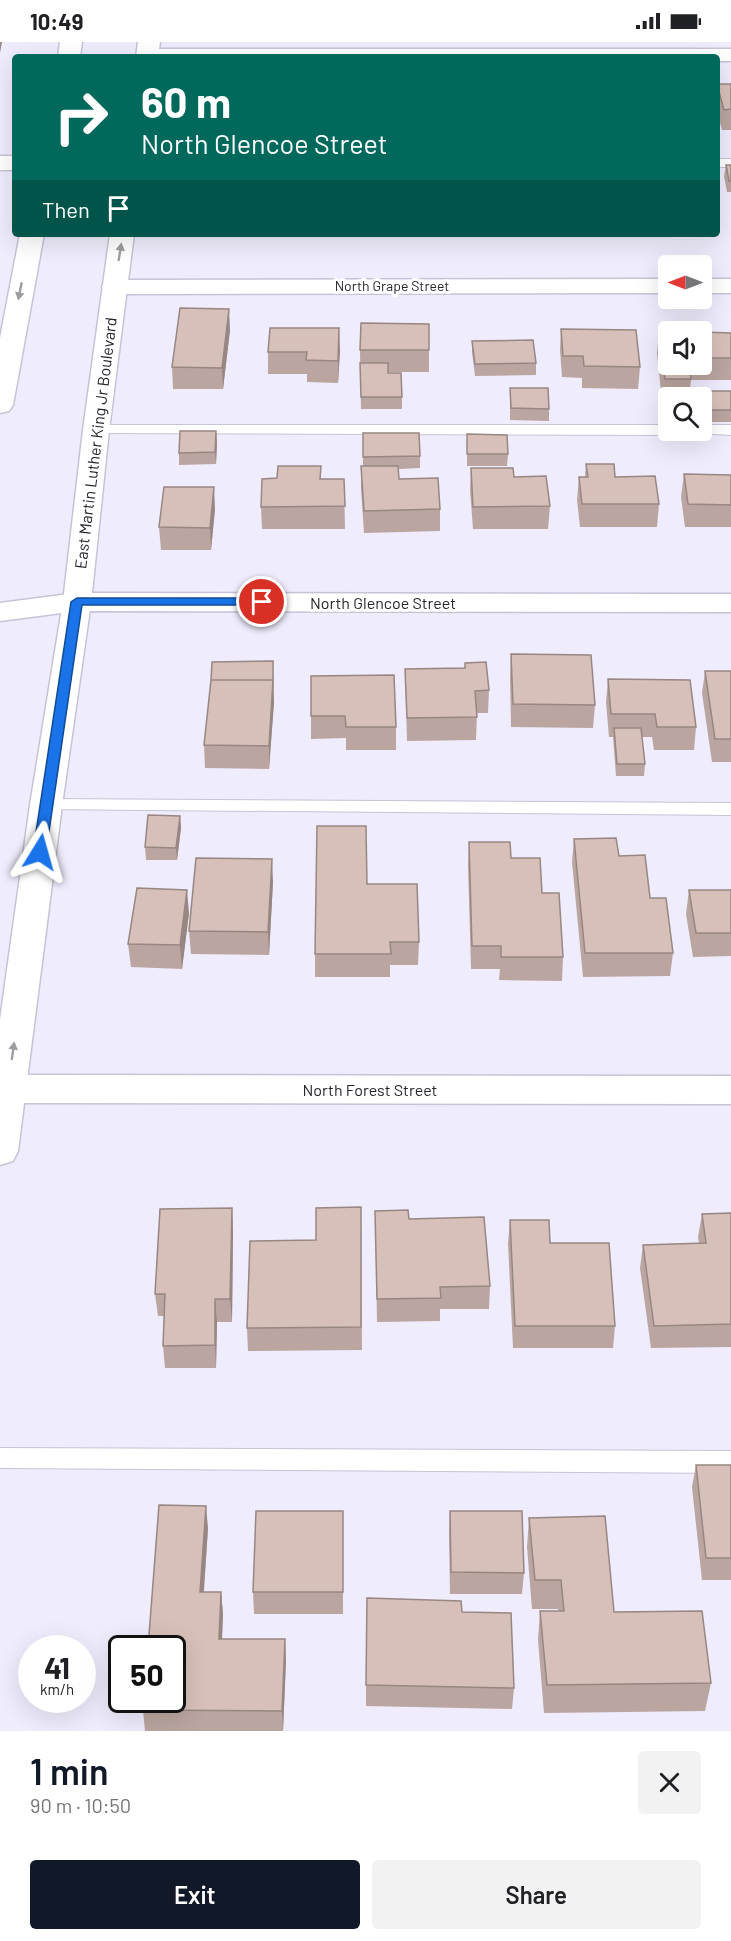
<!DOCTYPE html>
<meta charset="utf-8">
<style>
:root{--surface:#fff;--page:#f2f2f2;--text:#202124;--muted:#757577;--accent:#111827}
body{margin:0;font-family:Barlow,sans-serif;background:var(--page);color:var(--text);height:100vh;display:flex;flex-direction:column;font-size:22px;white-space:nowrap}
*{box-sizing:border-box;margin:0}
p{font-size:20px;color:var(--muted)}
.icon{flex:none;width:33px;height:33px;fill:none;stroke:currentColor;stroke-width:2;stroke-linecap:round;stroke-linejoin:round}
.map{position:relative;height:1689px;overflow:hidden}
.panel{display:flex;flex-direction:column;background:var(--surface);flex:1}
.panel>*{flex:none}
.guide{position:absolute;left:12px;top:12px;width:708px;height:183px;border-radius:6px;box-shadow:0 6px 24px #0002;background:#00695c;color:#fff;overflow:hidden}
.needle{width:39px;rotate:270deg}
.controls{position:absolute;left:658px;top:213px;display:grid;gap:12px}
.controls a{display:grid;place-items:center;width:54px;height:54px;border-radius:6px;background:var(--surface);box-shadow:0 6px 24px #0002;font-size:30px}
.speed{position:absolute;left:18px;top:1593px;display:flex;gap:12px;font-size:30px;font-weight:700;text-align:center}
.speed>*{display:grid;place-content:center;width:78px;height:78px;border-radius:50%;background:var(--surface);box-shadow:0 6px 24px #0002;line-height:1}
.speed small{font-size:15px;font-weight:400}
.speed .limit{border:3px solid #111;border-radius:9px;background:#fff;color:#111}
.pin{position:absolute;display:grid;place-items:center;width:51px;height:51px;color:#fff;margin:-26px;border:3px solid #fff;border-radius:50%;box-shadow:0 2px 6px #0007}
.me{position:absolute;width:66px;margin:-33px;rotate:8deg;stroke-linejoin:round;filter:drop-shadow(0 0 4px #0008)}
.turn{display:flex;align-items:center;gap:21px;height:126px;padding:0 30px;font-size:27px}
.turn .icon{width:78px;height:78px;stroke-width:2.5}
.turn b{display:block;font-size:42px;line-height:51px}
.then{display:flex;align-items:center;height:57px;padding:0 30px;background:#0003;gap:12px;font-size:22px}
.round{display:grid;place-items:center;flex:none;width:63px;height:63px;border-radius:6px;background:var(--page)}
.headline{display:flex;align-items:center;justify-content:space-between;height:102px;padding:0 30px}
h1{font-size:36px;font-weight:600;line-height:45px;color:var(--accent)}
.primary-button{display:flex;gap:12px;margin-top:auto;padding:12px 30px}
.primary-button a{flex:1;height:69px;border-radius:6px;background:var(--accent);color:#fff;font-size:24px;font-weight:600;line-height:69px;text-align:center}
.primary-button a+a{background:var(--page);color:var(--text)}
.status{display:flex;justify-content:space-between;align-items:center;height:42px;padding:0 30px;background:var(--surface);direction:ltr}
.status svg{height:16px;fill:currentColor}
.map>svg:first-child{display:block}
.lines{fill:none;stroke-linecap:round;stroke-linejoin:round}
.service-casing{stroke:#c6c3d7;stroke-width:2}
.minor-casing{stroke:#c6c3d7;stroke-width:3}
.secondary-casing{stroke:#c6c3d7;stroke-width:3}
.service{fill:#fff;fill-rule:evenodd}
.minor{fill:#fff;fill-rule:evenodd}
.secondary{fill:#fff;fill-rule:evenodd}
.wall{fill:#baa5a0}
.shaded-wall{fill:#978682}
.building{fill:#d8c0ba;stroke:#978682;stroke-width:1.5}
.oneway{fill:#9d9ca0}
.route{fill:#1a73e8;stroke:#114b97;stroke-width:1.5}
.labels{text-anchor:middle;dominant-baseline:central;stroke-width:6;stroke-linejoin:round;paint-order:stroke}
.far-street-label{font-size:14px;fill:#25242b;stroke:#fff}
.street-label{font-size:16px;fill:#25242b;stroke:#fff}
</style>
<div class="status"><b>10:49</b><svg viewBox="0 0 49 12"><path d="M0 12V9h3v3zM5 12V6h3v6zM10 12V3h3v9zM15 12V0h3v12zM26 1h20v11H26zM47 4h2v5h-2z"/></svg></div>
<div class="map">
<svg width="731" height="1689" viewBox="0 0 731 1689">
<rect width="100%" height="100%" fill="#efecfd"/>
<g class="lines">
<defs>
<path id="service" d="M717 117H731V125H717Z
M96 383H669V388H677L669 393 90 391 88 388Z
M702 383H731V393L696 391 694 388H702Z
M46 757 731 761V773L39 767 37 763 39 759Z
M0 1406 731 1409V1431L0 1426Z"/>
<path id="minor" d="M148 7H731V19H717V15H139L137 13 140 8Z
M0 114H15V128H0Z
M669 237V251L114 252 105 250 102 245 105 240 114 238Z
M702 237H731V251H702Z
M77 551 731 552V570L77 569 0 579V561Z
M8 1033 731 1034V1062L8 1061 0 1058V1036Z"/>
<path id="secondary" d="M60 0H82L80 15H58Z
M138 0H160L158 15H136Z
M20 192H44L13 363 9 369 0 371V296Z
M110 192H134L109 388 91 560 62 763 18 1109 13 1119 0 1123V978L30 763 63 560 83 388Z"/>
</defs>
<use href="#service" class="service-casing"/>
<use href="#minor" class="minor-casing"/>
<use href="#secondary" class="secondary-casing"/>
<use href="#service" class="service"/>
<use href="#minor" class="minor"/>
<use href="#secondary" class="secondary"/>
</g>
<path class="wall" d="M717 42H731V88H722L717 70Z
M726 123H731V150H727L724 134Z
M283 192H349V193Z
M360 192H425V193Z
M436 192H502V193Z
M561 192H620V193Z
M645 192H710L645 193Z
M561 287 640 325 638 347 582 346V336L562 335 560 308Z
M230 288 223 347H173L172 325Z
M659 290 669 322H702V290L731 291V338H691L689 356H669V359H662L657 311Z
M472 299 536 321V333L475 334 472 310Z
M340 308 338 341 307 340V332H268V310Z
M360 308H429V330H388L402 355V367H361Z
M510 346 549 367V379L510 378Z
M697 349H731V380H702V356H696Z
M216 389 217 401 216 422 179 423V411Z
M363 391 420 414V426L399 427V437L440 467V489L364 491 361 446V424H363Z
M467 392 508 412 507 424H467Z
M586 422 615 435 659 462 657 485H580L577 458 579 435H585Z
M321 424V437H344L345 487H262L261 465 277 436Z
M471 426 514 435 550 464 548 487H473L470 448Z
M684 432 731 433V485H685L681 455Z
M215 467 211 508H161L159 485Z
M511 612 595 663 593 686 511 685 510 635Z
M273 619 274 657 269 727 205 726 204 703Z
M465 621 489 648 488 671H477L476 698 407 699 405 627 465 626Z
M705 629H731V720H712L702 651Z
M394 633 396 685V708H346V696L311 697V674Z
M608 637 696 685 694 708H654L652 695H642L645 722 644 734H616L613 695H609L606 660Z
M180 774 181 786 177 818H146L145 805Z
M574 797 650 856 673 911 670 934 583 935 572 820Z
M469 800 511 816 542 851 563 915 562 939 499 938 500 927H471L468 823Z
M273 840 269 913 191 912 189 889Z
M367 842 419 900 418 923H390V935H315V912Z
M689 848H731V914L693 915 686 872Z
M189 871 182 927 131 925 128 902Z
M361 1165 362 1308 248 1309 247 1286 316 1198Z
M232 1166 233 1189 232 1280H217L216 1326H165L163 1304 164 1274H158L155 1252Z
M375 1169 409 1177 490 1244 489 1267H440V1279L377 1280Z
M731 1171V1305L651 1306 640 1226 643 1203 699 1201 698 1195 702 1172Z
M510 1178 550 1201 615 1284 613 1306H513L508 1201Z
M696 1423H731V1538H702L692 1445Z
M450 1469 524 1531 522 1552H450L449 1491Z
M529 1476 614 1570 711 1641 705 1669 544 1671 538 1598 540 1569H559L558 1567H532L527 1505Z
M208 1486 204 1550H221L223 1572 222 1597H285L286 1618 283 1689H145L143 1668Z
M343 1491V1572H254L253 1550Z
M462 1570 514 1646 512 1667 366 1664V1643Z"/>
<path class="shaded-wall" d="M0 0H2L0 11Z
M229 267 230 288 223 347 222 326Z
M339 286 340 308 338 341V319Z
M216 389 217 401 216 422 215 410Z
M214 445 215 467 211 508 210 486Z
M273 638 274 661 269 727V704Z
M180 774 181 786 177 818 176 806Z
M272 817 273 840 269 913 268 890Z
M187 848 189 871 182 927 180 903Z
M232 1166 233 1189 232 1280 230 1257Z
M215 1257 217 1280 216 1326 215 1303Z
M206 1464 208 1486 202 1572 200 1550Z
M221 1550 223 1572 221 1618 219 1597Z
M285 1597 286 1618 283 1689 282 1669Z"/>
<path class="building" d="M717 42H731V67L724 68Z
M726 123H731V139H729Z
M180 266 229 267 222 326 172 325Z
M361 281 429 282V308H360Z
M270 286H339L338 319 306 318 307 310H268Z
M561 287 636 288 640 325 584 324 583 314H563Z
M659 290H669V322H689L691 337H665Z
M702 290 731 291V316H702Z
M533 298 536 321 475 322 472 299Z
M360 321H388V331H401L402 355H361Z
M510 346H548L549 367 511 366Z
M697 349H731V368H702V356H698Z
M180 389H216L215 410 179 411Z
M363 391H419L420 414 363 415Z
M467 392 507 393 508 412H467Z
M586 422H614L615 435 655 434 659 462H582L579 435H588Z
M278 424H321L320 437H344L345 464 261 465 262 437 277 436Z
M361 424H398L399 437 438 436 440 467 364 469Z
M471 426H513L514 435 546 434 550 464 473 465Z
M684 432 731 433V463L688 462Z
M164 445H214L210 486 159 485Z
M511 612 591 613 595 663 513 662Z
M273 619V645V638H211L212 620Z
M486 620 489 648 475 649 477 675 407 676 405 627 465 626V621Z
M705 629H731V697H715Z
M394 633 396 685H346L345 674H311V634Z
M608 637 690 638 696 685H657L655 672H611Z
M211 638H273L269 704 204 703Z
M614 686H641L645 722H617Z
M148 773 180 774 176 806 145 805Z
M317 784H366L367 842H417L419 900H390L391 912H315Z
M616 796 619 814 645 813 650 856H666L673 911H585L574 797Z
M469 800H510L511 816H540L542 851H559L563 915H501V904H472Z
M196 816 272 817 268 890 189 889Z
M137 846 187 848 180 903 128 902Z
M689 848H731V891H696Z
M361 1165V1285L247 1286 250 1199 316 1198V1166Z
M232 1166 230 1257H215V1303L163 1304 165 1252H155L160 1167Z
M408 1168 409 1177 484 1175 490 1244 440 1245 441 1256 377 1257 375 1169Z
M731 1171V1282L654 1284 643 1203 706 1201 702 1172Z
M510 1178H549L550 1201H609L615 1284H515Z
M696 1423H731V1516H706Z
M159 1463 206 1464 200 1550H221L219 1597H285L282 1669 143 1668V1658H172V1606H148Z
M256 1469H343V1550H253Z
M450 1469H522L524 1531 451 1530Z
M605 1474 614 1570 702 1569 711 1641 547 1643 540 1569H564L561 1538H535L529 1476Z
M367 1556 461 1559 462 1570 511 1571 514 1646 366 1643Z"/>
<defs><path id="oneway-solid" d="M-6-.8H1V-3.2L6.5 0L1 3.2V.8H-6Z" transform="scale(1.5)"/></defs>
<g class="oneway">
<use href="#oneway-solid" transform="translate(120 210) rotate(-81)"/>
<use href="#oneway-solid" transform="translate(20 249) rotate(101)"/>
<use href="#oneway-solid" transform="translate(13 1009) rotate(-82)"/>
</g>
<path class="route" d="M77 556H262L268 560 262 563H82L46 810 40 815 33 810 71 560Z"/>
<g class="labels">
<g class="far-street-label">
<text x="392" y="243">North Grape Street</text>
</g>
<g class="street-label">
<text transform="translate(95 401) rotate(-83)">East Martin Luther King Jr Boulevard</text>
<text x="383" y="560">North Glencoe Street</text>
<text x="370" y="1047">North Forest Street</text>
</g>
</g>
</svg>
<div class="controls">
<a><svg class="needle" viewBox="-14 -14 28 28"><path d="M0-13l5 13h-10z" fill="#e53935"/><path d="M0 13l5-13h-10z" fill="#757577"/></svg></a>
<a><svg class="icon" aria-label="sound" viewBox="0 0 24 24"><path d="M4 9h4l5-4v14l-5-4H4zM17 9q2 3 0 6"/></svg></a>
<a><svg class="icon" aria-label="search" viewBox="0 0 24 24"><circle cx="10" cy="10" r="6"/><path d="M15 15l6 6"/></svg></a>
</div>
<div class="speed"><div>41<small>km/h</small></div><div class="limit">50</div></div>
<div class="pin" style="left:262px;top:560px;background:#d93025"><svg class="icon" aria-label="arrive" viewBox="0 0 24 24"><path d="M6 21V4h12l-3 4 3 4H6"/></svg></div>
<svg class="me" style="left:40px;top:810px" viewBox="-20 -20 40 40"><path d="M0-17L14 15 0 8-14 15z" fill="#1a73e8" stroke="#fff" stroke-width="4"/></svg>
<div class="guide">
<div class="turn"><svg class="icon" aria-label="right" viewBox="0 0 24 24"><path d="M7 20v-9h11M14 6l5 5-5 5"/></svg><div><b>60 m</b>North Glencoe Street</div></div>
<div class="then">Then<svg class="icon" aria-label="arrive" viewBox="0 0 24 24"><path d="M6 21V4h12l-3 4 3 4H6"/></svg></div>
</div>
</div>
<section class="panel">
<div class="headline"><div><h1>1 min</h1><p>90 m · 10:50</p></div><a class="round"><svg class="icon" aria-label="close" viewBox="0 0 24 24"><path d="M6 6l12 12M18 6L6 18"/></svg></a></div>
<div class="primary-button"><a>Exit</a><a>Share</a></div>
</section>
